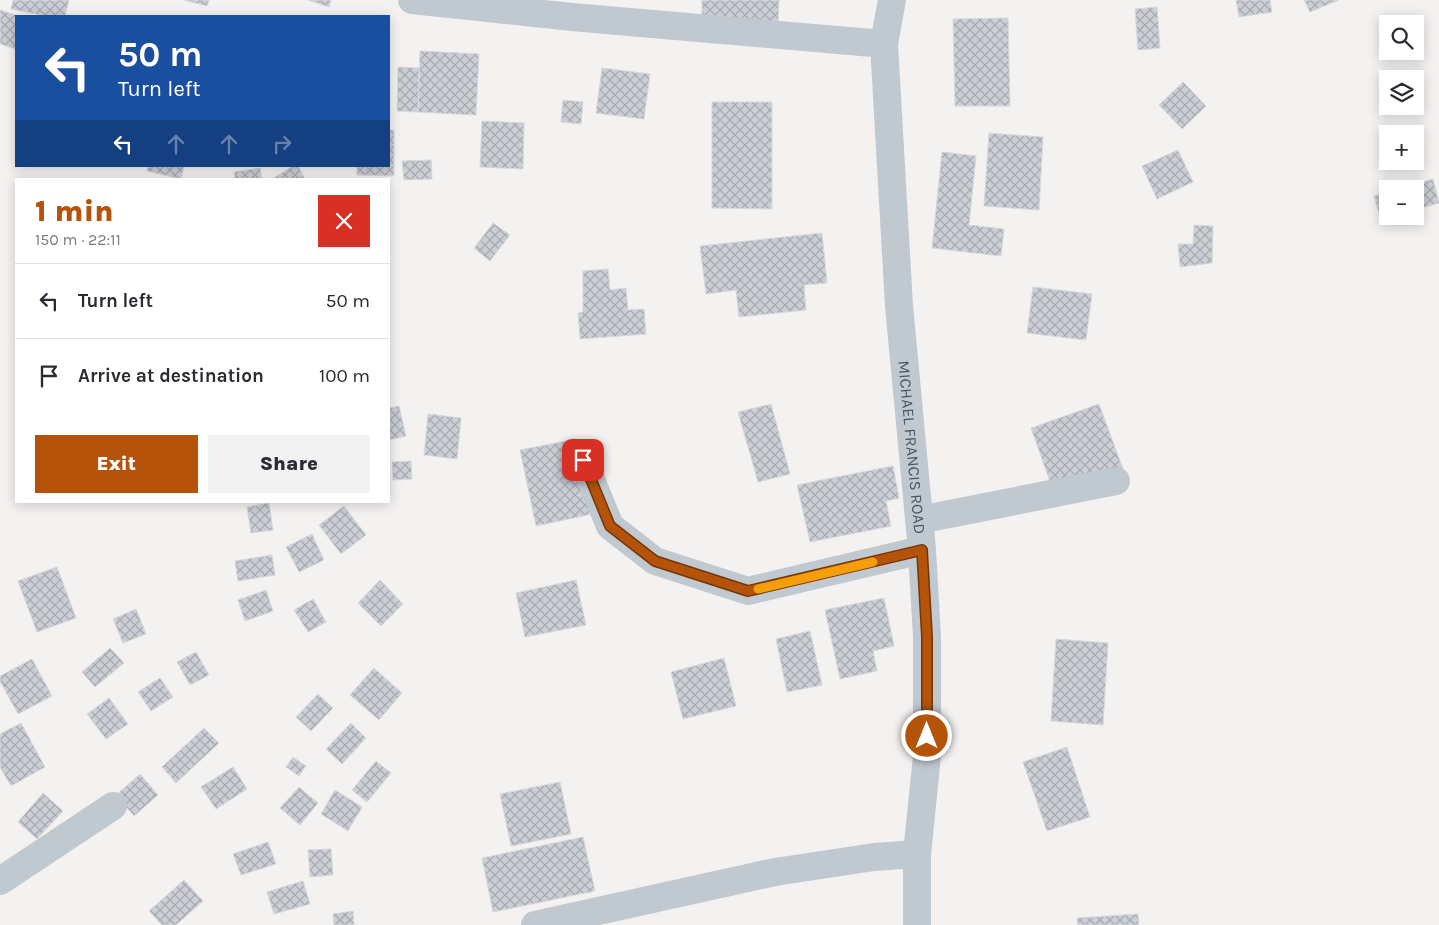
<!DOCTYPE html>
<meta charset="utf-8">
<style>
:root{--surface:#fff;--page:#f2f2f3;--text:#2b2b33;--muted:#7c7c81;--line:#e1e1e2;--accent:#b45309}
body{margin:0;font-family:Karla,sans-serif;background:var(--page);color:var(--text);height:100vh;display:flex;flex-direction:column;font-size:19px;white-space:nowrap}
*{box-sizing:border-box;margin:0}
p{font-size:16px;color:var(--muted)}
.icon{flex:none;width:28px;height:28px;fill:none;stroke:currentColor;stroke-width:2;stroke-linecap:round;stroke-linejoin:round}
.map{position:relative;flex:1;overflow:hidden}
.panel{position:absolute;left:15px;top:178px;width:375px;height:325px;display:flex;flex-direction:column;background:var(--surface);border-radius:0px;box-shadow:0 2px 12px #0003}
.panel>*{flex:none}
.banner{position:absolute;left:15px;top:15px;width:375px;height:152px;border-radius:0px;box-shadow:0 2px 12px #0003;background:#1a4fa0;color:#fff;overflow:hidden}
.fabs{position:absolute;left:1379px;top:15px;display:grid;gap:10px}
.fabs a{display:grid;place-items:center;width:45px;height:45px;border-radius:0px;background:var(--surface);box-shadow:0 2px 12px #0003;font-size:25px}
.pin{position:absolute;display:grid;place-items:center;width:42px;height:42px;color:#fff;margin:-21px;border-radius:10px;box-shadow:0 2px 8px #0006}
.me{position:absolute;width:55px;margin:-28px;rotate:0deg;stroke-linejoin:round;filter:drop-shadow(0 0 4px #0008)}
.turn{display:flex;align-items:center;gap:18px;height:105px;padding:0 20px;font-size:22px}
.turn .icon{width:65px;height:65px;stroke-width:2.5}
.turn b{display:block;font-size:35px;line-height:42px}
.lanes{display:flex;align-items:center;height:48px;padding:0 20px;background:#0003;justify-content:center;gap:25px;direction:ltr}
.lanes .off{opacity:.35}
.round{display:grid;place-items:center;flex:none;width:52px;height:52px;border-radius:0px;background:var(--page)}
.summary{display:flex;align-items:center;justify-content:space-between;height:85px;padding:0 20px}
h1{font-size:30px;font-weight:800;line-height:38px;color:var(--accent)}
.button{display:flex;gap:10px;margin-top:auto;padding:10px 20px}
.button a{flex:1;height:58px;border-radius:0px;background:var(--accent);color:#fff;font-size:20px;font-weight:800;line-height:58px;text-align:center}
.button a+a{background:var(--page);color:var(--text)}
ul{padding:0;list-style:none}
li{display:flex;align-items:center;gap:15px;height:75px;padding:0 20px;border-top:1px solid var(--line)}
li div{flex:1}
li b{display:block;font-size:19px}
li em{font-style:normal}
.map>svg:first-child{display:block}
.building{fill:url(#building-cross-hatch);stroke:#d6d8dc}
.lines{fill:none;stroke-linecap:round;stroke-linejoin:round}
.minor{stroke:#c0c9d0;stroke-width:28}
.route-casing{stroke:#753606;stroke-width:12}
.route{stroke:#b45309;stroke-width:9}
.slow{stroke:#f59e0b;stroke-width:9}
.labels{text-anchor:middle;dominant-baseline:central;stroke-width:4;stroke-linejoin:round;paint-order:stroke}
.street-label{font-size:16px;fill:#49555f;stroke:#fff}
</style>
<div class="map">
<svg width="1439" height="925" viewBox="0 0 1439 925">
<defs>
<pattern id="building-cross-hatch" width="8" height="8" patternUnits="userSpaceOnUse" patternTransform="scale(1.25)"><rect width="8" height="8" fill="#cbced4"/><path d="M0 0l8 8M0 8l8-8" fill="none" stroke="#a7aaaf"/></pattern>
</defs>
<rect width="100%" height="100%" fill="#f4f1f1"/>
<path class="building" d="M13 0H69L65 16H46L11 9Z
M184 0H209L207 6Z
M308 0H331L329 7Z
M702 0H779L778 24 702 22Z
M1236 0H1270L1272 12 1239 17Z
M1304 0H1339L1310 12Z
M1157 7 1160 48 1138 50 1135 9Z
M0 10 19 16H16V49L0 44Z
M1008 18 1010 106H955L953 19Z
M420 51 479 54 476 115 418 112Z
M398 67 419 68 418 112 397 111Z
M602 68 650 74 644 119 596 113Z
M1183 82 1206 106 1182 129 1159 105Z
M563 100 583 102 581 124 561 122Z
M712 102H772V209L712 208Z
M482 121 524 123 523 169 480 167Z
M389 130H394V176L357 175V166H389Z
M989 133 1043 137 1039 210 984 206Z
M1178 150 1193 182 1157 199 1142 166Z
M942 152 976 156 969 225 1004 229 1001 256 932 248Z
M431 160 432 179 404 180 402 161Z
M148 166H184L181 179 147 171Z
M293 166H298L305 179H272Z
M260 168 262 179H235L234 172Z
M1433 179 1439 203 1415 210V189H1399Z
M1388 192V216H1395L1381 220 1374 196Z
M493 223 510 235 490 261 474 248Z
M1194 225 1213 226 1212 263 1180 267 1178 244H1193Z
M822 233 827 283 804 285 806 310 739 317 736 290 706 294 700 246Z
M608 269 610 290 626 288 628 310 644 309 646 334 580 339 578 313 583 312V271Z
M1033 287 1092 294 1086 340 1027 333Z
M771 404 790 474 758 482 738 412Z
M1099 404 1123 469 1054 493 1031 428Z
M399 406 406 436 389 440V408Z
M428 414 461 418 457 459 424 455Z
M576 439 592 514 536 526 520 450Z
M411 461 412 479 393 480 392 462Z
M893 466 899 498 886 501 891 526 810 542 797 485Z
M269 503 273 530 251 533 247 507Z
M344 506 366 535 341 554 319 525Z
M312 534 324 560 299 572 286 547Z
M272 555 275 575 238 581 235 561Z
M57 567 76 618 37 632 18 581Z
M380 580 403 604 381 626 358 603Z
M576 580 586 625 525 637 516 593Z
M266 590 273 611 245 621 238 600Z
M884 598 894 646 873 651 877 671 840 679 825 610Z
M313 599 326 622 308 632 294 610Z
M136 609 146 634 123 643 113 619Z
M810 631 822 685 787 692 776 639Z
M1056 639 1108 643 1103 725 1051 721Z
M110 648 124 663 95 687 82 672Z
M196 652 209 675 190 685 177 662Z
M724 658 736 706 683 719 671 672Z
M32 659 52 696 18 714 0 681V676Z
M374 668 402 693 379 720 350 695Z
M160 678 173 697 151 711 138 692Z
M318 694 333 708 311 731 296 717Z
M109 698 128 724 106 739 87 714Z
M21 723 45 767 11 786 0 767V734Z
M351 723 366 738 342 764 326 749Z
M204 728 219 743 176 783 162 767Z
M1067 747 1090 817 1047 831 1023 762Z
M293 757 306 766 299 776 286 767Z
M376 761 391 773 367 802 352 790Z
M233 767 247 789 216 809 201 787Z
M140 774 158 795 134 816 116 795Z
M560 782 571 834 511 846 500 794Z
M299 787 318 803 300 825 280 808Z
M335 790 362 807 348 831 321 814Z
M43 793 63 811 37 839 18 822Z
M583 837 595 891 493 912 482 858Z
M268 842 276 864 241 875 233 854Z
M331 849 333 875 310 877 308 850Z
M184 880 203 901 176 925H162L149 911Z
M303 881 310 904 274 914 267 892Z
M353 911 354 925H334L333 914Z
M1138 914 1139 925H1078L1077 918Z"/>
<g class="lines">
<g class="minor">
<path d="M412 0 572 17 884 44"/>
<path id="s1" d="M892 0 884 44 899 306 922 550 927 637V756L917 854V925"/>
<path d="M583 460 610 526 655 561 748 591 922 550"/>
<path d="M919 520 1116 481"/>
<path d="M0 881 113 806"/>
<path d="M535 925 775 872 874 857 917 854"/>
</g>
</g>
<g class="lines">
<defs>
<path id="route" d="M583 460 610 526 655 561 748 591 922 550 927 637V736"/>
</defs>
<use href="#route" class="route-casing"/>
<use href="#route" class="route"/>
<path class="slow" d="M758 589 873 562"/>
</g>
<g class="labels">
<g class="street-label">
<text stroke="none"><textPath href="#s1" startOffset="449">MICHAEL FRANCIS ROAD</textPath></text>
</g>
</g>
</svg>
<div class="fabs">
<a><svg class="icon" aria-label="search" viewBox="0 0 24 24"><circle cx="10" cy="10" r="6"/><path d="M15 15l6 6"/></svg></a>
<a><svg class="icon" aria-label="layers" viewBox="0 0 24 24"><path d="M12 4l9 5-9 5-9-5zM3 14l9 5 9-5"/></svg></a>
<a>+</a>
<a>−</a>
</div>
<div class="pin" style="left:583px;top:460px;background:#d93025"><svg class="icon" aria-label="arrive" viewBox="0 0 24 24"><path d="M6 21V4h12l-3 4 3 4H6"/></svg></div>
<svg class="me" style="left:927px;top:736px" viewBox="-20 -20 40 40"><circle r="17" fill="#b45309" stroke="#fff" stroke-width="3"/><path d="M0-11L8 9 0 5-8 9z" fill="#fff"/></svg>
<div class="banner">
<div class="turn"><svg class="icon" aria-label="left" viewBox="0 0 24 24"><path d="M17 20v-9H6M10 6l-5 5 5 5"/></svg><div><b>50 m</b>Turn left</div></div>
<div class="lanes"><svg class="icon" aria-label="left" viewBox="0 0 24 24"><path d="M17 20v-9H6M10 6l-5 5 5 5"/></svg><svg class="icon off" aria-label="ahead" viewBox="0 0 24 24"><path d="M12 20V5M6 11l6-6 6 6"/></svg><svg class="icon off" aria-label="ahead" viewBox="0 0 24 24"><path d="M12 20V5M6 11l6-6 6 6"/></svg><svg class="icon off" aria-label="right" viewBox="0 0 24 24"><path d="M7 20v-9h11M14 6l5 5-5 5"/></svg></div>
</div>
<section class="panel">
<div class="summary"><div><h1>1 min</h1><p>150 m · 22:11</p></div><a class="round" style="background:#d93025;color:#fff"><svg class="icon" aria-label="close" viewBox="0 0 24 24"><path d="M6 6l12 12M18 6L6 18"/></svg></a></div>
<ul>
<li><svg class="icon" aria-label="left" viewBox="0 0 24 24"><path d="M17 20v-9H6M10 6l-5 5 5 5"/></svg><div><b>Turn left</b></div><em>50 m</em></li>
<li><svg class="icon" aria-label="arrive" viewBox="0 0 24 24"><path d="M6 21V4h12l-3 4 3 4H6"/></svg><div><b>Arrive at destination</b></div><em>100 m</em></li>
</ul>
<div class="button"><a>Exit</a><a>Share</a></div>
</section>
</div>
